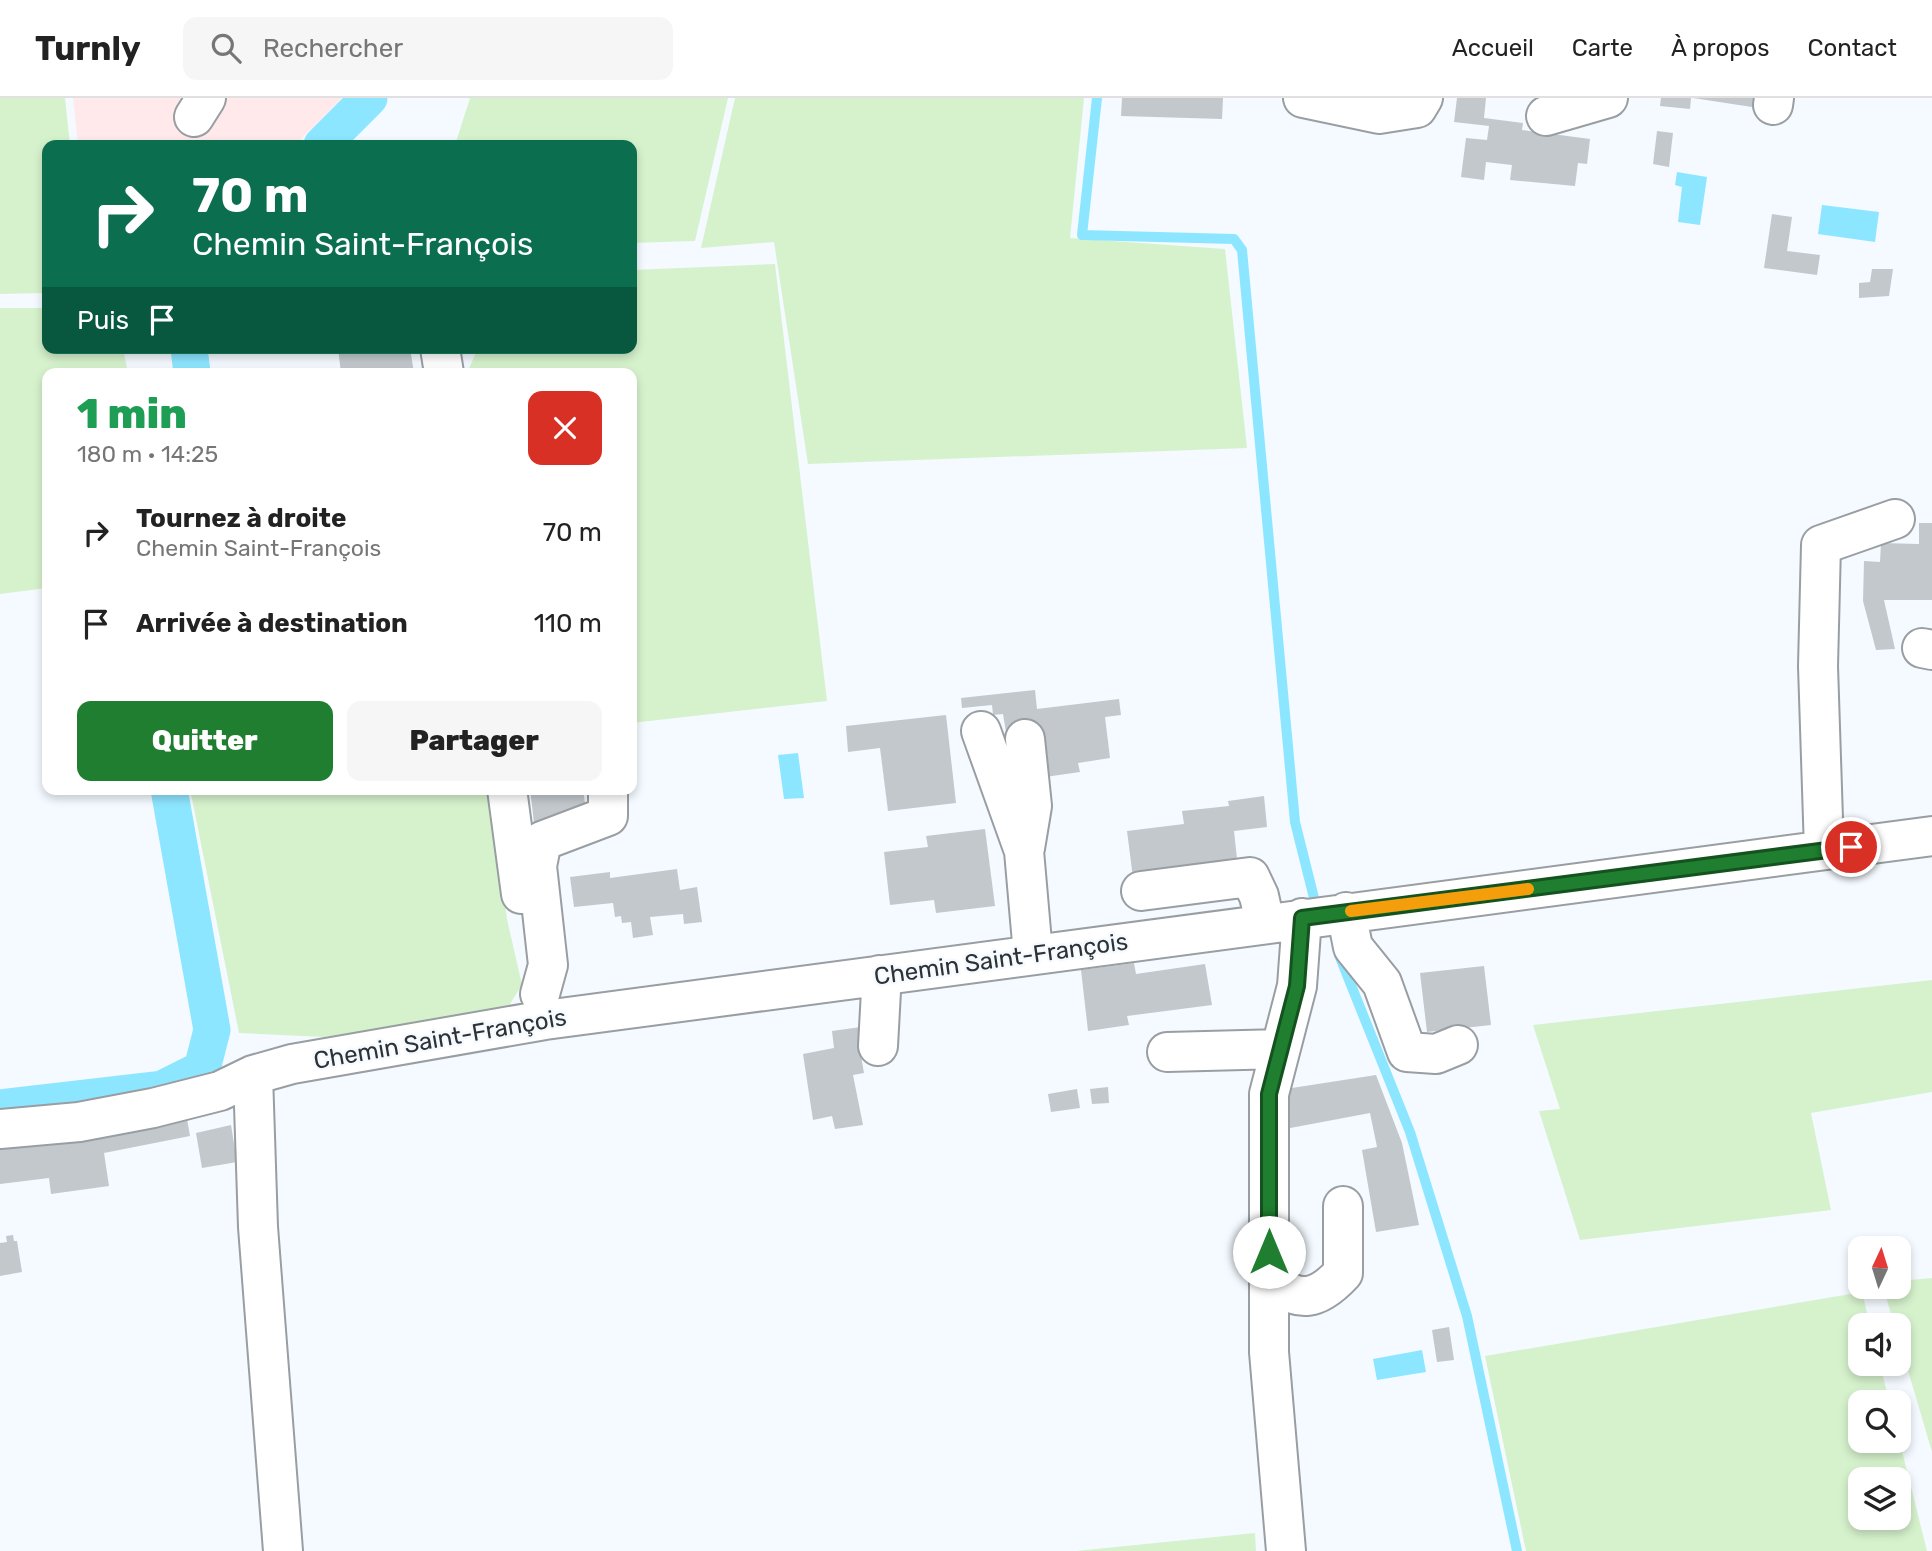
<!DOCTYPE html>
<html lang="fr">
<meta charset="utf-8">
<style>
:root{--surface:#fff;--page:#f6f6f6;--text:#222;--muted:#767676;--line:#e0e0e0;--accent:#1f7e2f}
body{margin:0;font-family:Rubik,sans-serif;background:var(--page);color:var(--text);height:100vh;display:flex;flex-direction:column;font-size:26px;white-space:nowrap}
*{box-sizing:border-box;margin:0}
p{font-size:23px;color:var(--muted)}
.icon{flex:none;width:38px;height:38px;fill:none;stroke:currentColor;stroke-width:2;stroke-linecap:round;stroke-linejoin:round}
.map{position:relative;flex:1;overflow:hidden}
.drawer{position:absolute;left:42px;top:270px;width:595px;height:427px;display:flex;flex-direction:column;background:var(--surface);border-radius:14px;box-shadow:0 4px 10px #0003}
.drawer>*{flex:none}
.top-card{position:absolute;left:42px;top:42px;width:595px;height:214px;border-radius:14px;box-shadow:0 4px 10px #0003;background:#0b6e4f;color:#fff;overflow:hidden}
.needle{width:46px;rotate:4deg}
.buttons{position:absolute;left:1848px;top:1138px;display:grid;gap:14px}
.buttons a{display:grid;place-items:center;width:63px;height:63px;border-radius:14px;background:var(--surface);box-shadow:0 4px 10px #0003;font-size:35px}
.pin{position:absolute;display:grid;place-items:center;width:60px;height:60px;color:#fff;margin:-30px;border:4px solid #fff;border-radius:50%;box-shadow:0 2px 7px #0007}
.me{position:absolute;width:77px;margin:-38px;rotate:0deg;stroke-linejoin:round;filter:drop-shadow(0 0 5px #0008)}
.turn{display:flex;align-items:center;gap:24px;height:147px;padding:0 35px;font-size:32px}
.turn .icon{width:91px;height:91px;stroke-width:2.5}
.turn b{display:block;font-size:49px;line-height:60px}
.then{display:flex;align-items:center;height:66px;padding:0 35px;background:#0003;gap:14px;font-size:26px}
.round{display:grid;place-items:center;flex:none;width:74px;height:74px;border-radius:14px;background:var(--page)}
.head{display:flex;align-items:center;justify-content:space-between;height:119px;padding:0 35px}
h1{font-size:42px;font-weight:800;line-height:52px;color:#1e9e55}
.action{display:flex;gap:14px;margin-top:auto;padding:14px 35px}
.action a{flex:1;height:80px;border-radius:14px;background:var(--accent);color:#fff;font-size:28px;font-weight:800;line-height:80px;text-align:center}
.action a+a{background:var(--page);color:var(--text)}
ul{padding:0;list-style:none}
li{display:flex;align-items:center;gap:21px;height:91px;padding:0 35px}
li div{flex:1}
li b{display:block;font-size:26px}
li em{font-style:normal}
header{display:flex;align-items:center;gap:42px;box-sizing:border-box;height:98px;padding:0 35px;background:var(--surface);border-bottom:2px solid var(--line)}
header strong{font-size:33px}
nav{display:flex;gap:38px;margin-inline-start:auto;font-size:24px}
.search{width:490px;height:63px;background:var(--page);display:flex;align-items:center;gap:18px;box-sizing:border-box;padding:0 24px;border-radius:14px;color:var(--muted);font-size:26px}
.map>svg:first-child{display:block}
.industrial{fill:#ffe9eb}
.green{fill:#d6f2cd;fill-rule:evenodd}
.water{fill:#8de6ff}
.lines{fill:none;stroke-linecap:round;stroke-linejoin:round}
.stream{stroke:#8de6ff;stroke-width:10}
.canal{stroke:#8de6ff;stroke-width:37}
.building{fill:#c2c8cc}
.minor-casing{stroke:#999ea2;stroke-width:42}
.minor{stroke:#fff;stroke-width:38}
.route-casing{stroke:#14521f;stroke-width:18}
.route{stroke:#1f7e2f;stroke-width:12}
.slow{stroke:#f59e0b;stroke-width:12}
.labels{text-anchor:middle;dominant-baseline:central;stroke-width:5;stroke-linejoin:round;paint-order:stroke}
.street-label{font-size:24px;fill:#2f3234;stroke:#f4faff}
</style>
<header>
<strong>Turnly</strong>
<div class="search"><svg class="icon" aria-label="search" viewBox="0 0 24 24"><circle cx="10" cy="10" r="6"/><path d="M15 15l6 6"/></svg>Rechercher</div>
<nav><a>Accueil</a><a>Carte</a><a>À propos</a><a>Contact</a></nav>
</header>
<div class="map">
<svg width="1932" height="1453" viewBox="0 0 1932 1453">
<rect width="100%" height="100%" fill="#f4faff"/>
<path class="industrial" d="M73 0H342L295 47H78Z"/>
<path class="green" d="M0 0H65L70 47H47V195L0 196Z
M470 0H728L695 143 632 145V47H455Z
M735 0H1084L1070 140 1225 151 1247 350 808 366 774 144 701 150Z
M775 166 827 603 632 625V275H467L478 250H632V172Z
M0 210H47V250H123L128 275H47V490L0 496Z
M190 691H489L507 821 522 887 506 912 324 939 239 935Z
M1932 882V994L1811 1015 1831 1112 1580 1142 1539 1013 1560 1011 1533 927Z
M1932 1180V1354L1899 1242V1227H1894L1883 1188H1899V1183Z
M1862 1194 1870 1227H1860V1265H1880L1889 1304H1860V1342L1899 1341 1927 1453H1526L1485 1258ZM1860 1381H1899V1419H1860Z
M1255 1435 1256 1453H1076Z"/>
<path class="water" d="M1677 74 1707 79 1700 127 1678 124 1682 89 1675 87Z
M1822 107 1879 114 1875 144 1818 136Z
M798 655 804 700 784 701 778 657Z
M1422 1252 1426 1274 1377 1282 1373 1261Z"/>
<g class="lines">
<path class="stream" d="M1097 0 1082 137 1234 141 1242 152 1295 724 1314 800 1320 813
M1339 857 1410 1034 1467 1218 1517 1453"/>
<path class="canal" d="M322 47 369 0
M189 250 192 275
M0 1010 162 991 202 971 212 932 169 691"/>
</g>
<path class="building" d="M1122 0H1223L1222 21 1121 18Z
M1457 0H1486L1484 20 1523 25 1522 32 1590 41 1587 66 1578 65 1575 88 1510 82 1512 67 1486 64 1484 82 1461 79 1466 40 1487 42 1489 28 1454 24Z
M1661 0H1691L1690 11 1660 8Z
M1693 0H1767L1765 11Z
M1657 33 1673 35 1669 69 1653 66Z
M1772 116 1792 119 1787 153 1820 157 1817 177 1764 170Z
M1872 171H1893L1889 198 1859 200V185L1870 184Z
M338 250H410L414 275H341Z
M1919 425H1932V502H1884L1895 551 1876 552 1863 503 1864 463 1880 464 1881 445 1919 446Z
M1035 592 1037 611 1119 601 1121 617 1105 619 1110 660 1078 665 1080 674 1045 679 1038 629 1006 634 1003 616 993 617 992 607 962 610 961 600Z
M946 617 956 705 888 713 880 650 848 654 846 628Z
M530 691H583L587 719 534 725Z
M1264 698 1267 729 1234 733 1238 770 1133 780 1127 733 1184 726 1182 713 1229 708 1228 703Z
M985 731 995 808 936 815 934 802 890 807 884 754 928 749 926 738Z
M677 771 680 792 697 789 702 824 684 826 683 816 650 819 653 837 633 840 631 824 622 825 621 818 615 819 613 805 574 809 570 779 610 774V780Z
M1134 865 1136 876 1205 866 1212 907 1127 918 1129 927 1088 933 1081 872Z
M1484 868 1491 927 1427 934 1420 875Z
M868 928 871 945 859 947 864 975 853 977 863 1027 835 1031 832 1018 813 1022 803 956 834 950 832 933Z
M1376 977 1402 1045 1419 1127 1376 1134 1362 1052 1377 1049 1370 1015 1285 1031 1279 992Z
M1108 989 1109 1005 1092 1006 1090 991Z
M1077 991 1080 1010 1051 1014 1048 996Z
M187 1021 190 1038 104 1055 109 1088 51 1096 49 1080 0 1086V1046Z
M231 1027 237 1064 202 1070 196 1035Z
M13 1137 14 1143H17L22 1174 0 1178V1145L7 1144 6 1138Z
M1449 1229 1454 1262 1437 1264 1432 1232Z"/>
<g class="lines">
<defs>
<path id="minor" d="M1303 0 1379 16 1417 10 1423 0
M1773 7 1774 0
M1546 18 1608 0
M194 19 206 0
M440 250 444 275
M1922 550 1932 552
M981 633 1024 753 1033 856
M507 691 521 796
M1025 750 1032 708 1025 641
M1824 752 1818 568 1821 447 1895 421
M1141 793 1250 779 1259 798 1265 825
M1346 814 1353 849 1382 885 1407 954 1436 956 1458 947
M540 896 548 867 537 768 542 743 608 718V691
M878 948 881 893 879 877
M1167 954 1279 951
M253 977 258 1129 283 1453
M0 1031 79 1024 153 1010 220 993 253 977 292 966 545 922 1932 738
M1269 1181C1299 1207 1318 1202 1343 1175V1108
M1286 1453 1269 1254V996L1297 888 1302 820"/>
</defs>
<use href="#minor" class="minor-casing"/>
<use href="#minor" class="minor"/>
</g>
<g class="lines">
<defs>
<path id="route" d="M1269 1154V996L1297 888 1302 820 1851 749"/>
</defs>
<use href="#route" class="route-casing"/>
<use href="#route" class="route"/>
<path class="slow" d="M1351 813 1528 791"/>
</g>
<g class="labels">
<g class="street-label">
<text transform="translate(1001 861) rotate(-8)">Chemin Saint-François</text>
<text transform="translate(440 941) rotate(-10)">Chemin Saint-François</text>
</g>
</g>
</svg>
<div class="buttons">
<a><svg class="needle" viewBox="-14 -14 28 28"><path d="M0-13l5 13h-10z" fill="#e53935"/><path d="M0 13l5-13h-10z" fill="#767676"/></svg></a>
<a><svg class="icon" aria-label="sound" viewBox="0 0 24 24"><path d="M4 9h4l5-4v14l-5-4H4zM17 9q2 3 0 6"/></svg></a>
<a><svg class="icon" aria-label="search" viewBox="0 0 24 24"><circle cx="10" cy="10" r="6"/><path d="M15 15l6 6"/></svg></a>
<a><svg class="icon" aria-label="layers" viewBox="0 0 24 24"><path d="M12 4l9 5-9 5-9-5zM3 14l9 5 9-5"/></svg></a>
</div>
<div class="pin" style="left:1851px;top:749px;background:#d93025"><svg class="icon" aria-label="arrive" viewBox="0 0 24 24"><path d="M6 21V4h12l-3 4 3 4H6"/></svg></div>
<svg class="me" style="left:1269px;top:1154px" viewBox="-20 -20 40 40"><circle r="19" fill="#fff"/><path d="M0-13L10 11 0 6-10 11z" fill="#1f7e2f"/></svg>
<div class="top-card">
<div class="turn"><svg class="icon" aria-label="right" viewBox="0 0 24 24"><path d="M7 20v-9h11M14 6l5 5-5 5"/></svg><div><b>70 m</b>Chemin Saint-François</div></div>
<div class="then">Puis<svg class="icon" aria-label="arrive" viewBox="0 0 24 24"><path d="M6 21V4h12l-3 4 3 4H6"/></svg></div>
</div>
<section class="drawer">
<div class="head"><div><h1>1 min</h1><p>180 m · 14:25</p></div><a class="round" style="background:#d93025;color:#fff"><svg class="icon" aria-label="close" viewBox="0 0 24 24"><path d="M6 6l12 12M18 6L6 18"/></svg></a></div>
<ul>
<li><svg class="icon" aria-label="right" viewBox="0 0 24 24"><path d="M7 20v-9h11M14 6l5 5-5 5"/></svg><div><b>Tournez à droite</b><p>Chemin Saint-François</p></div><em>70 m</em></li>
<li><svg class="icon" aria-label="arrive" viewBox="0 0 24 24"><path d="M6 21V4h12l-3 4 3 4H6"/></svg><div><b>Arrivée à destination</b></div><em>110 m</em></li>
</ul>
<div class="action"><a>Quitter</a><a>Partager</a></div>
</section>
</div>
